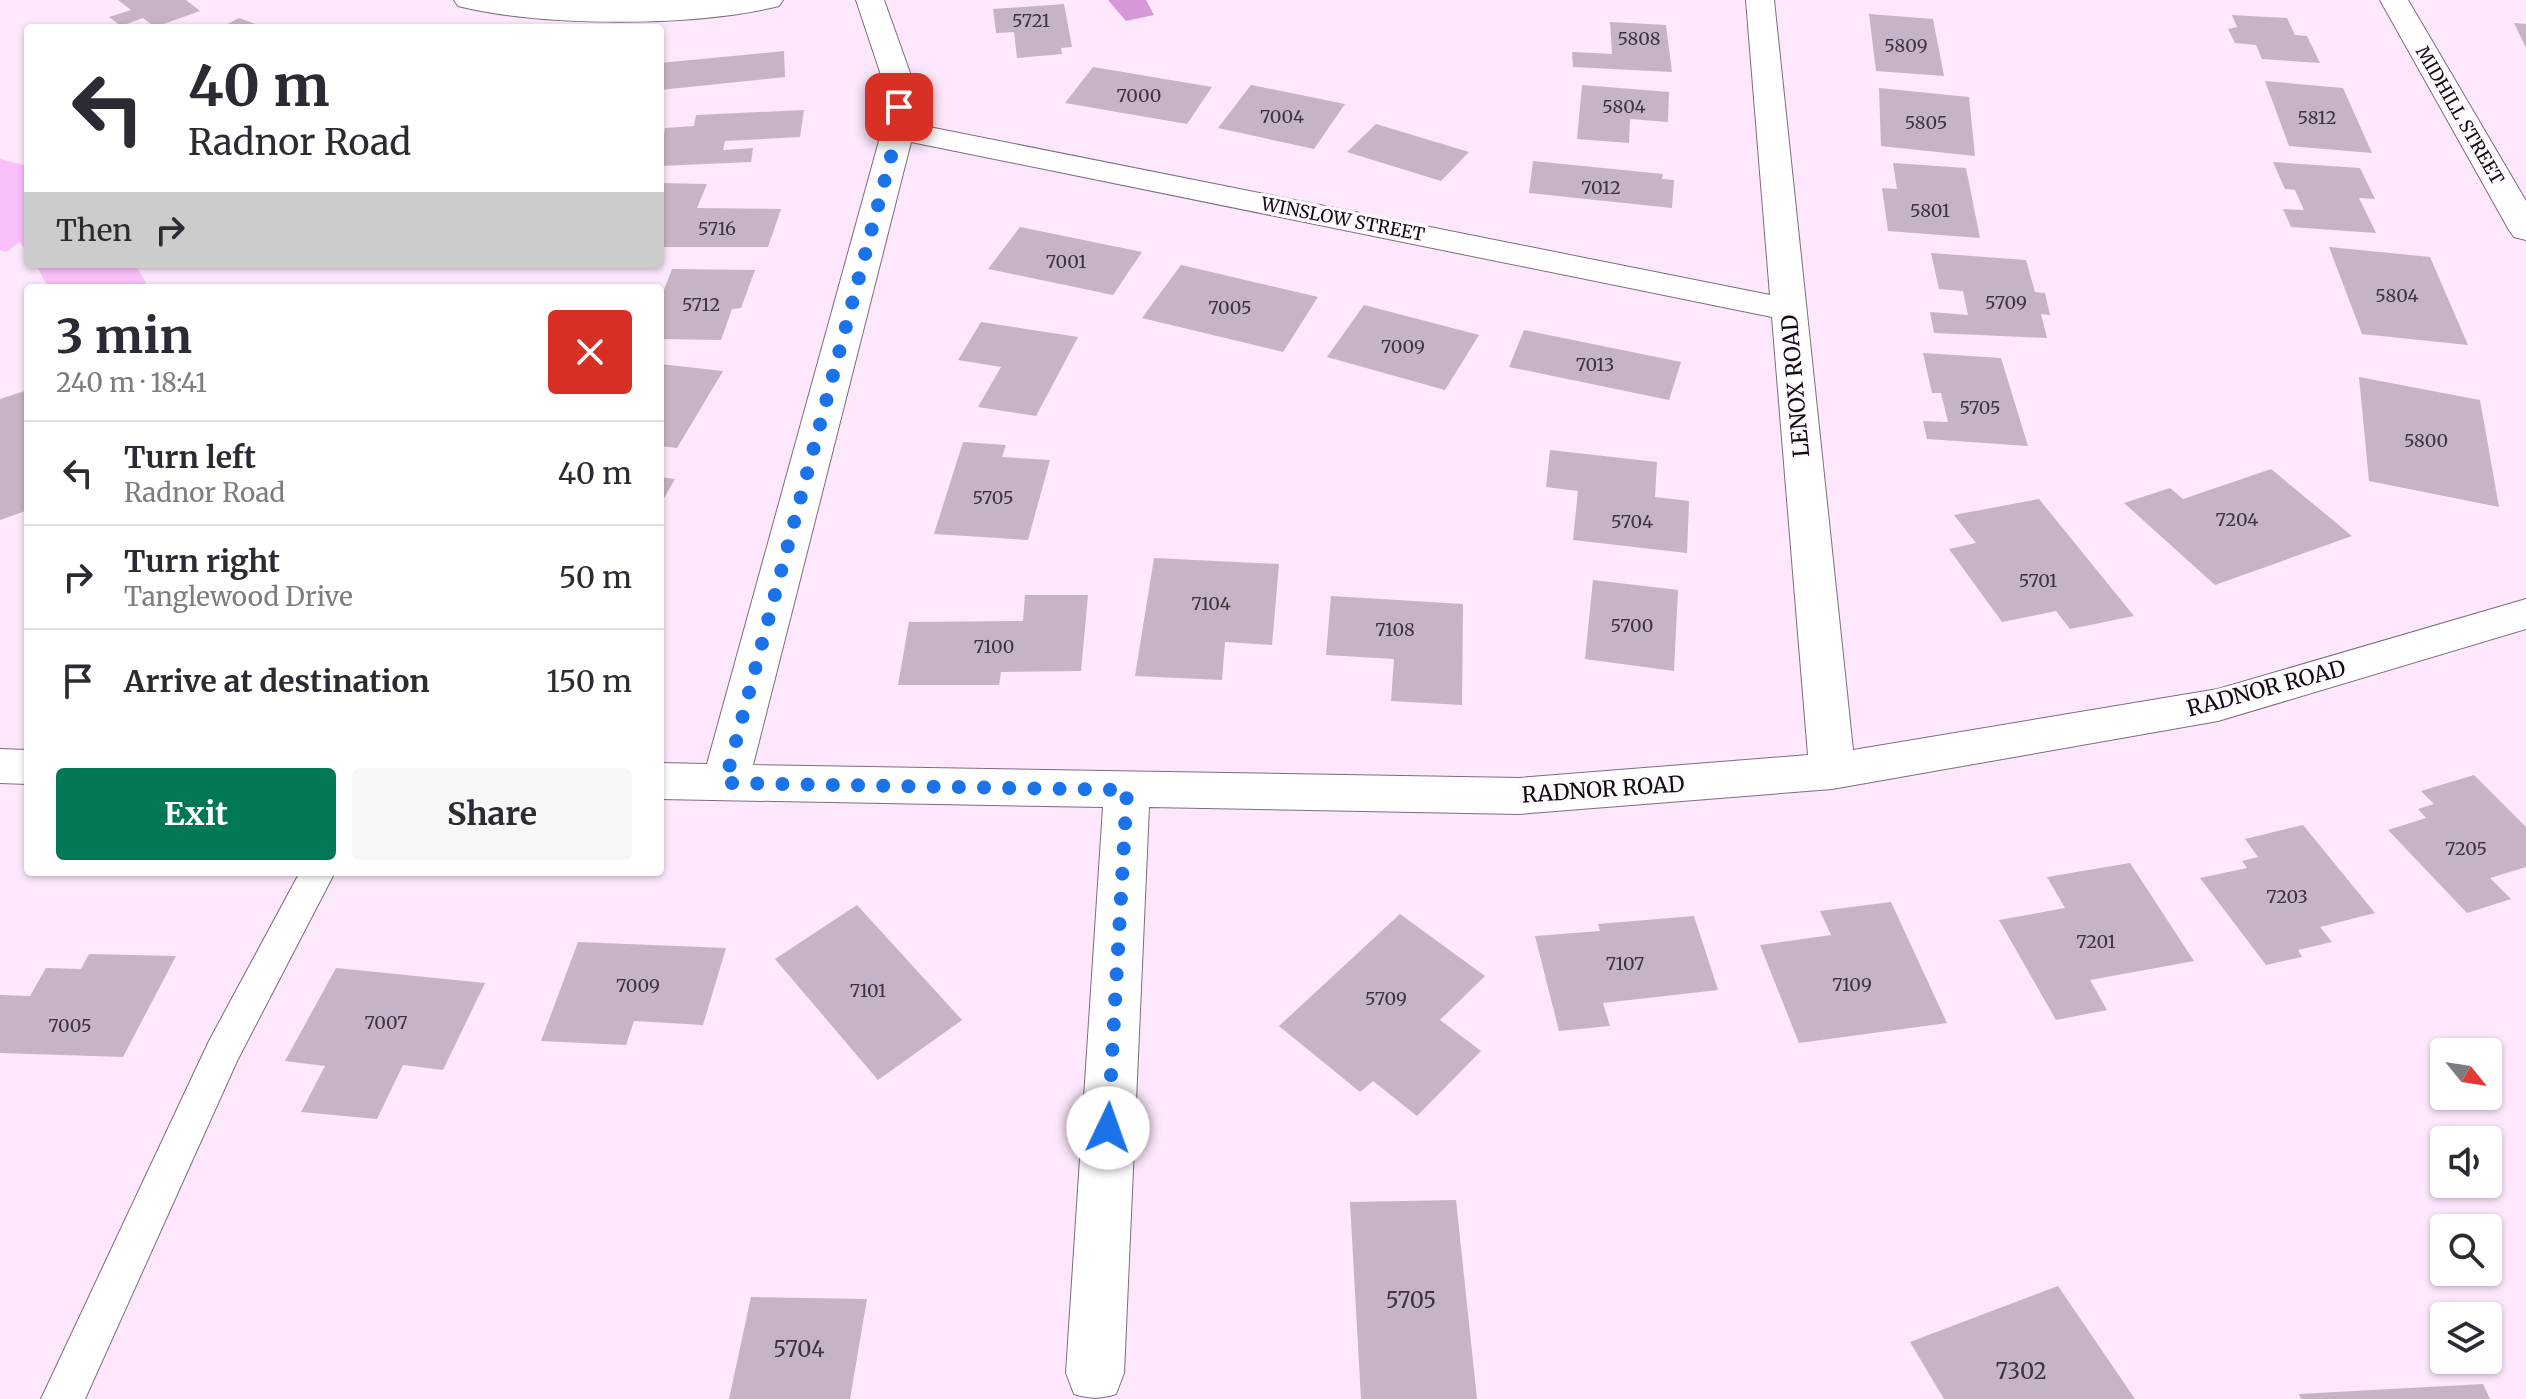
<!DOCTYPE html>
<meta charset="utf-8">
<style>
:root{--surface:#fff;--page:#f7f7f7;--text:#2b2b33;--muted:#7c7c81;--line:#e1e1e2;--accent:#007855}
body{margin:0;font-family:Merriweather,serif;background:var(--page);color:var(--text);height:100vh;display:flex;flex-direction:column;font-size:30px;white-space:nowrap}
*{box-sizing:border-box;margin:0}
p{font-size:26px;color:var(--muted)}
.icon{flex:none;width:44px;height:44px;fill:none;stroke:currentColor;stroke-width:2;stroke-linecap:round;stroke-linejoin:round}
.map{position:relative;flex:1;overflow:hidden}
.panel{position:absolute;left:24px;top:284px;width:640px;height:592px;display:flex;flex-direction:column;background:var(--surface);border-radius:8px;box-shadow:0 2px 6px #0004}
.panel>*{flex:none}
.banner{position:absolute;left:24px;top:24px;width:640px;height:244px;border-radius:8px;box-shadow:0 2px 6px #0004;background:#fff;color:var(--text);overflow:hidden}
.needle{width:52px;rotate:120deg}
.buttons{position:absolute;left:2430px;top:1038px;display:grid;gap:16px}
.buttons a{display:grid;place-items:center;width:72px;height:72px;border-radius:8px;background:var(--surface);box-shadow:0 2px 6px #0004;font-size:40px}
.pin{position:absolute;display:grid;place-items:center;width:68px;height:68px;color:#fff;margin:-34px;border-radius:16px;box-shadow:0 4px 12px #0006}
.me{position:absolute;width:88px;margin:-44px;rotate:3deg;stroke-linejoin:round;filter:drop-shadow(0 0 6px #0008)}
.turn{display:flex;align-items:center;gap:28px;height:168px;padding:0 32px;font-size:36px}
.turn .icon{width:104px;height:104px;stroke-width:2.5}
.turn b{display:block;font-size:56px;line-height:68px}
.then{display:flex;align-items:center;height:76px;padding:0 32px;background:#0003;gap:16px;font-size:30px}
.round{display:grid;place-items:center;flex:none;width:84px;height:84px;border-radius:8px;background:var(--page)}
.summary{display:flex;align-items:center;justify-content:space-between;height:136px;padding:0 32px}
h1{font-size:48px;font-weight:700;line-height:60px}
.primary-button{display:flex;gap:16px;margin-top:auto;padding:16px 32px}
.primary-button a{flex:1;height:92px;border-radius:8px;background:var(--accent);color:#fff;font-size:32px;font-weight:700;line-height:92px;text-align:center}
.primary-button a+a{background:var(--page);color:var(--text)}
ul{padding:0;list-style:none}
li{display:flex;align-items:center;gap:24px;height:104px;padding:0 32px;border-top:2px solid var(--line)}
li div{flex:1}
li b{display:block;font-size:30px}
li em{font-style:normal}
.map>svg:first-child{display:block}
.green{fill:#f9c0fa}
.water{fill:#d798d9}
.building{fill:#c7b3c7}
.lines{fill:none;stroke-linecap:round;stroke-linejoin:round}
.service-casing{stroke:#7e6c7e;stroke-width:2}
.minor-casing{stroke:#7e6c7e;stroke-width:2}
.service{fill:#fff;fill-rule:evenodd}
.minor{fill:#fff;fill-rule:evenodd}
.route{stroke:#1a73e8;stroke-width:14;stroke-dasharray:0 25.2}
.labels{text-anchor:middle;dominant-baseline:central;stroke-width:7;stroke-linejoin:round;paint-order:stroke}
.number-label{font-size:18px;fill:#3e343e}
.far-street-label{font-size:18px;fill:#110a11;stroke:#fffaff}
.street-label{font-size:22px;fill:#110a11;stroke:#fffaff}
.near-number-label{font-size:22px;fill:#3e343e}
</style>
<div class="map">
<svg width="2526" height="1399" viewBox="0 0 2526 1399">
<rect width="100%" height="100%" fill="#fce7fc"/>
<path class="green" d="M0 159 28 166V253L20 242 6 252 0 250Z
M36 264H135L149 288H48Z"/>
<path class="water" d="M1108 0H1146L1154 15 1126 21Z"/>
<path class="building" d="M118 0H186L200 11 155 27 143 18 121 26 109 17 131 10Z
M1064 4 1072 47 1061 48 1062 54 1017 58 1014 32 996 33 993 9Z
M1869 14 1933 19 1944 76 1876 71Z
M2232 15 2287 18 2295 35 2307 36 2320 63 2262 59 2256 45 2235 43 2228 29 2237 27Z
M239 18 266 28H220Z
M1610 22 1666 25 1672 72 1573 67 1572 52 1612 54Z
M2514 23 2526 24V48Z
M784 51 785 77 660 90V63Z
M1093 67 1212 87 1187 124 1065 103Z
M2265 81 2343 88 2372 153 2289 146Z
M1251 85 1345 104 1314 149 1218 128Z
M1582 85 1669 92 1668 122 1630 119 1629 143 1577 139Z
M1879 88 1969 97 1975 156 1881 146Z
M804 110 800 137 725 141 723 150 753 148 751 162 660 166 665 128 694 126 696 115Z
M1376 124 1469 152 1441 181 1347 152Z
M1533 161 1663 174 1662 179 1674 180 1672 208 1529 193Z
M2273 162 2360 168 2375 199 2359 198 2376 233 2291 227 2283 209 2304 210 2295 190 2285 189Z
M1893 163 1966 168 1980 238 1888 231 1882 188 1897 189Z
M660 183 707 184 697 208 781 209 768 247H660Z
M1020 227 1142 252 1113 295 988 269Z
M2329 247 2430 257 2468 345 2362 334Z
M1931 253 2026 260 2035 292 2045 293 2050 315 2041 314 2047 338 1934 333 1930 312 1968 315 1963 291 1939 289Z
M1181 265 1318 297 1283 352 1142 318Z
M672 269 755 270 741 308 732 309 721 340 660 339V300Z
M1364 305 1479 335 1445 390 1327 357Z
M981 322 1078 337 1036 416 978 407 1001 367 958 360Z
M1524 330 1681 362 1669 400 1509 367Z
M1923 353 2001 358 2028 446 1927 439 1923 421 1948 422 1941 393H1932Z
M660 364 723 371 677 448 660 446Z
M2359 377 2480 400 2499 507 2369 481Z
M28 390V510L0 520V399Z
M963 442 1006 445 1002 457 1050 460 1028 540 934 534Z
M1550 450 1657 462 1655 497 1689 501 1687 553 1573 540 1578 491 1546 487Z
M2271 469 2352 536 2215 585 2124 503 2170 488 2183 499Z
M660 477 675 479 660 505Z
M2039 499 2134 616 2070 629 2056 611 2002 622 1949 549 1976 543 1954 515Z
M1154 558 1279 564 1272 645 1225 642 1222 680 1135 676Z
M1593 580 1678 590 1674 671 1585 659Z
M1025 595H1088L1081 671 1001 672 999 685H898L909 622 1023 621Z
M1331 596 1463 604 1462 705 1391 701 1394 659 1326 655Z
M2474 775 2526 827V867L2490 878 2511 899 2467 913 2388 830 2426 818 2418 809 2434 804 2421 791Z
M2303 825 2375 913 2320 927 2332 942 2298 950 2302 957 2266 965 2200 878 2247 868 2242 861 2258 857 2245 839Z
M2130 863 2194 961 2090 980 2107 1010 2056 1020 1999 920 2065 908 2047 877Z
M1891 902 1947 1023 1799 1043 1760 945 1831 935 1820 911Z
M857 905 962 1020 878 1080 775 959Z
M1400 914 1485 976 1440 1020 1481 1051 1417 1116 1373 1081 1360 1092 1279 1026Z
M1694 916 1718 990 1603 1003 1610 1026 1559 1031 1535 936 1600 931 1598 924Z
M578 942 726 948 703 1025 634 1021 626 1045 541 1041Z
M89 954 176 956 123 1057 0 1053V995L30 996 46 968 81 969Z
M336 968 485 983 443 1070 403 1065 377 1119 301 1112 325 1066 285 1061Z
M1456 1200 1477 1399H1361L1350 1202Z
M2058 1286 2135 1399H1944L1910 1342Z
M751 1297 867 1299 850 1399H729Z
M2483 1384 2490 1399H2301L2299 1394Z"/>
<g class="lines">
<defs>
<path id="service" d="M300 872H335L237 1061 85 1399H41L209 1041Z"/>
<path id="minor" d="M454 0H783L779 6C695 27 542 27 458 6Z
M856 0H884L914 84V124L1770 295 1746 0H1774L1853 750 2218 689 2526 599V629L2218 721 1832 789 1519 814 1149 807 1124 1373 1116 1394C1100 1399 1090 1399 1074 1394L1066 1373 1103 807 660 799V763L707 764 882 130 884 84ZM911 142 1772 317 1808 755 1519 778 753 765Z
M2380 0H2408L2526 201V240L2514 237 2509 230Z
M0 749 28 750V784L0 783Z"/>
</defs>
<use href="#service" class="service-casing"/>
<use href="#minor" class="minor-casing"/>
<use href="#service" class="service"/>
<use href="#minor" class="minor"/>
</g>
<g class="lines">
<path class="route" d="M899 107 898 130 725 783 1127 790 1108 1128"/>
</g>
<g class="labels">
<g class="number-label">
<text x="1031" y="20">5721</text>
<text x="1639" y="38">5808</text>
<text x="1906" y="45">5809</text>
<text x="1139" y="95">7000</text>
<text x="1624" y="106">5804</text>
<text x="1282" y="116">7004</text>
<text x="2317" y="117">5812</text>
<text x="1926" y="122">5805</text>
<text x="1601" y="187">7012</text>
<text x="1930" y="210">5801</text>
<text x="717" y="228">5716</text>
<text x="1066" y="261">7001</text>
<text x="2397" y="295">5804</text>
<text x="2006" y="302">5709</text>
<text x="701" y="304">5712</text>
<text x="1230" y="307">7005</text>
<text x="1403" y="346">7009</text>
<text x="1595" y="364">7013</text>
<text x="1980" y="407">5705</text>
<text x="2426" y="440">5800</text>
<text x="993" y="497">5705</text>
<text x="2237" y="519">7204</text>
<text x="1632" y="521">5704</text>
<text x="2038" y="580">5701</text>
<text x="1211" y="603">7104</text>
<text x="1632" y="625">5700</text>
<text x="1395" y="629">7108</text>
<text x="994" y="646">7100</text>
<text x="2466" y="848">7205</text>
<text x="2287" y="896">7203</text>
<text x="2096" y="941">7201</text>
<text x="1625" y="963">7107</text>
<text x="1852" y="984">7109</text>
<text x="638" y="985">7009</text>
<text x="868" y="990">7101</text>
<text x="1386" y="998">5709</text>
<text x="386" y="1022">7007</text>
<text x="70" y="1025">7005</text>
</g>
<g class="far-street-label">
<text transform="translate(2460 115) rotate(60)">MIDHILL STREET</text>
<text transform="translate(1343 219) rotate(11)">WINSLOW STREET</text>
</g>
<g class="street-label">
<text transform="translate(1795 386) rotate(-95)">LENOX ROAD</text>
<text transform="translate(2266 688) rotate(-15)">RADNOR ROAD</text>
<text transform="translate(1603 789) rotate(-4)">RADNOR ROAD</text>
</g>
<g class="near-number-label">
<text x="1411" y="1300">5705</text>
<text x="799" y="1349">5704</text>
<text x="2021" y="1371">7302</text>
</g>
</g>
</svg>
<div class="buttons">
<a><svg class="needle" viewBox="-14 -14 28 28"><path d="M0-13l5 13h-10z" fill="#e53935"/><path d="M0 13l5-13h-10z" fill="#7c7c81"/></svg></a>
<a><svg class="icon" aria-label="sound" viewBox="0 0 24 24"><path d="M4 9h4l5-4v14l-5-4H4zM17 9q2 3 0 6"/></svg></a>
<a><svg class="icon" aria-label="search" viewBox="0 0 24 24"><circle cx="10" cy="10" r="6"/><path d="M15 15l6 6"/></svg></a>
<a><svg class="icon" aria-label="layers" viewBox="0 0 24 24"><path d="M12 4l9 5-9 5-9-5zM3 14l9 5 9-5"/></svg></a>
</div>
<div class="pin" style="left:899px;top:107px;background:#d93025"><svg class="icon" aria-label="arrive" viewBox="0 0 24 24"><path d="M6 21V4h12l-3 4 3 4H6"/></svg></div>
<svg class="me" style="left:1108px;top:1128px" viewBox="-20 -20 40 40"><circle r="19" fill="#fff"/><path d="M0-13L10 11 0 6-10 11z" fill="#1a73e8"/></svg>
<div class="banner">
<div class="turn"><svg class="icon" aria-label="left" viewBox="0 0 24 24"><path d="M17 20v-9H6M10 6l-5 5 5 5"/></svg><div><b>40 m</b>Radnor Road</div></div>
<div class="then">Then<svg class="icon" aria-label="right" viewBox="0 0 24 24"><path d="M7 20v-9h11M14 6l5 5-5 5"/></svg></div>
</div>
<section class="panel">
<div class="summary"><div><h1>3 min</h1><p>240 m · 18:41</p></div><a class="round" style="background:#d93025;color:#fff"><svg class="icon" aria-label="close" viewBox="0 0 24 24"><path d="M6 6l12 12M18 6L6 18"/></svg></a></div>
<ul>
<li><svg class="icon" aria-label="left" viewBox="0 0 24 24"><path d="M17 20v-9H6M10 6l-5 5 5 5"/></svg><div><b>Turn left</b><p>Radnor Road</p></div><em>40 m</em></li>
<li><svg class="icon" aria-label="right" viewBox="0 0 24 24"><path d="M7 20v-9h11M14 6l5 5-5 5"/></svg><div><b>Turn right</b><p>Tanglewood Drive</p></div><em>50 m</em></li>
<li><svg class="icon" aria-label="arrive" viewBox="0 0 24 24"><path d="M6 21V4h12l-3 4 3 4H6"/></svg><div><b>Arrive at destination</b></div><em>150 m</em></li>
</ul>
<div class="primary-button"><a>Exit</a><a>Share</a></div>
</section>
</div>
